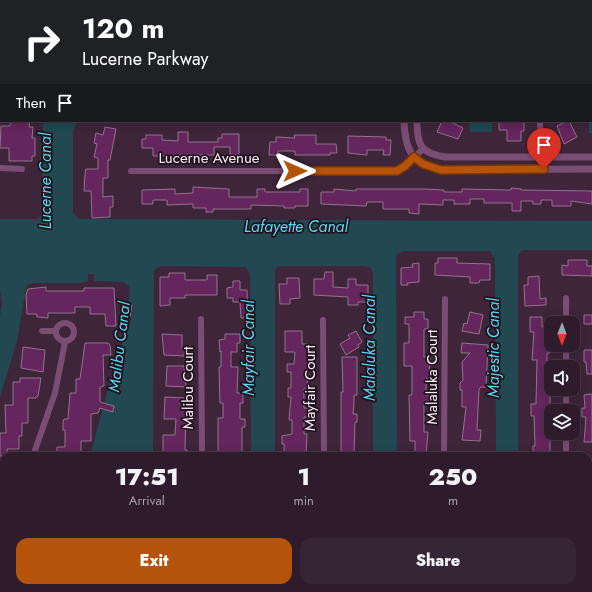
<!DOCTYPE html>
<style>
:root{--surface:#2e1c2c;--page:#362534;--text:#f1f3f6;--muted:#a7a1a9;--line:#493a48;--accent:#b45309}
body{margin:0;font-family:Jost,sans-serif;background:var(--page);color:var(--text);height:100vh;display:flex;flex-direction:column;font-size:15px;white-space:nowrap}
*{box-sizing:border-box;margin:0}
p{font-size:13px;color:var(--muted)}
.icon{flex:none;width:22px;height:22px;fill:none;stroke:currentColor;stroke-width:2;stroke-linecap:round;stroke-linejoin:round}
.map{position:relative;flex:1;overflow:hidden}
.side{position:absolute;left:0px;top:452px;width:592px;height:140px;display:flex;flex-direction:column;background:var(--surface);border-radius:12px 12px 0 0;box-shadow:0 2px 10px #0003,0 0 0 1px var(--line)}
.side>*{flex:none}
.hud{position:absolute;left:0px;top:0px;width:592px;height:122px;box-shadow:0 2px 10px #0003,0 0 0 1px var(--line);background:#202124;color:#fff;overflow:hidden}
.needle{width:26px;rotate:180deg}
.tools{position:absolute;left:544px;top:316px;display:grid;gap:8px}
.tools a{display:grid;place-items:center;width:36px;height:36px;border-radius:8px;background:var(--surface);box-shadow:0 2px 10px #0003,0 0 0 1px var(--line);font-size:20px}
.pin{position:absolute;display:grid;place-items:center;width:34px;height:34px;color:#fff;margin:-41px -17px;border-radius:50% 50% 50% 0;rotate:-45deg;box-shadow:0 0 4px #0007}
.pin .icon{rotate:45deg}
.me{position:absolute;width:44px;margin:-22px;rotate:90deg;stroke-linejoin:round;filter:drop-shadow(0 0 3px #0008)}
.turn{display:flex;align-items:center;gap:14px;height:84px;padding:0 16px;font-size:18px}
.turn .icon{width:52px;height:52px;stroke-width:2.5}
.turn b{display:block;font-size:28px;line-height:34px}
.then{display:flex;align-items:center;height:38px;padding:0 16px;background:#0003;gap:8px;font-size:15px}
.eta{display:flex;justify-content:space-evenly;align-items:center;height:68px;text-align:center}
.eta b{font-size:24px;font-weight:800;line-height:28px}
.button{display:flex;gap:8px;margin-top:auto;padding:8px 16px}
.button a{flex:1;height:46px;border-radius:12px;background:var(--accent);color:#fff;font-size:16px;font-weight:800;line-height:46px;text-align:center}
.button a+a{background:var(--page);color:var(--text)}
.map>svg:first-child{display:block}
.water{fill:#224951}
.pier{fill:#3e253a}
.building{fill:#64265d;stroke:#92748d}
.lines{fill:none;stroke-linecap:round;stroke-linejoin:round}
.minor{stroke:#7a4e73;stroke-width:6}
.tertiary{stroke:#7a4e73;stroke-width:7}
.route-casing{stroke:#753606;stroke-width:10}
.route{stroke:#b45309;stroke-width:7}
.labels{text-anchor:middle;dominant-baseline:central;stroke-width:3.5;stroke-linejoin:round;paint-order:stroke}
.street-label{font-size:15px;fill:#fcebf9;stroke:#1e121c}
.water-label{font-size:16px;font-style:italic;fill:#5bdaf2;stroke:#1e121c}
</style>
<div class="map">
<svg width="592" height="592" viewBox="0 0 592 592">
<rect width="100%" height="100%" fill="#3e253a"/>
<path class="water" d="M52 0H373L91 1Z
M589 0H592V133H589V121H591V1Z
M43 121H83L76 124 73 132V212L75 216 80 219 592 221V250H524L521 251 518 255V456H496L495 259 490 251H404L398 253 396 256 397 456H373V274L371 268 365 266H282L276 268 275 270V456H251L250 274 245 267 161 266 154 270 153 456H90L122 338 128 290 127 286 123 283H33L28 285 26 288 17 341 0 397V316L2 303 0 290V219H37L42 214Z
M89 121H379V123Z
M469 121H492V132H470Z
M26 588H153V592H23Z"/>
<path class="pier" d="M88 274H94V281L122 282 128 285 130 290 127 314 128 316 130 315 133 306 129 328 128 319 126 321 124 332H122L128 290 127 286 120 283H81L88 281Z
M122 338H123L119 356 120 359 123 357 127 349 123 364 116 362 117 355 115 354Z"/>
<path class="building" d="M10 121H30L29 127H33L32 138H35V156H32V161H9V148H0L1 126H10Z
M442 121H449L463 128 458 139 437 132Z
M499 121H524V131H521V141H507V130H499Z
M567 121H569L577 137 564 144 557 126Z
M105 127 116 129 110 160H108V178H103V197L113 196V207H110V217L92 218 91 191H84L85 174 86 169H98V158L94 157 97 144 94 143 96 133 103 135Z
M178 132H188V142H218V138H222V134H239V155H230V147H214V155H193L153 156V148H142V139H146V135H162V140L178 141Z
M294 135H316V144H336L337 153H330V155H295V151H278V155H269L270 142H276V137L295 138Z
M348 136 386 137V140H391L390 155H383L384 150H367V155L348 153Z
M193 187 229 189V197H257V189H265V192H300V189H308V206H295V208H284V206L251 205V209H213V212H206V208H193V204L167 205V200H153V204H142V190L175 189V194L193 193Z
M511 188 521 189V190L592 191V204L571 201V206H552V200H541V204H533V201H521V211H512V203H484V199H470V204H454V200H443V205L419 204V214L409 213V209H383V202H367L366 206 321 204V192H334V189L356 191V189H424L444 190V192H462V189L511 190Z
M438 258H457V263L490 264V280H480L479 283H470V277L435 275V263H438Z
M568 260H587V266H592V276L562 275V265L568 266Z
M419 263V282L407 283 408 285H401V268L413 267 412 264Z
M325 272H333V287L348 288V279H356V285H368V302H358V305H348V297L314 295V279H324Z
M169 273H185V280H207V275H217V295H185V298H170V305L160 306V277H169Z
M539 276 540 299 546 298V305L525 306 524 285H528V277Z
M287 278H299L300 298 290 299V304H280L279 284H287Z
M233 281H240V290H247L248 318H241L240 302H233V298H227V288L233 287Z
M46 287V291H84V288H114L116 326H106L105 314H90V307H75V313H48V318L37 317V314H27L26 295 28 289Z
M127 304 132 305 130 317H125Z
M414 312H424V319H428V329H424V357L430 356 429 379H426V395H429V404H424V432H428L426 456H415V441H410L409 395H412V366H404V343H409V324H405V317H414Z
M470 312 483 315 479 334 462 331 464 323 467 324Z
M584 315H592V324H584Z
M530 317H542V327H550V353H547V371H549L550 380V455L546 456H533V446H535L534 416H531V404H536L537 360H532L534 332H530Z
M285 331H302V344H309L307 389H304V408H308L307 417H304V434H307L306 454H284V444H282V436L292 434V420H289L291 397H288V388H291V372H287V364H294L295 352H285Z
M356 331 362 342 358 345 359 347 346 355 340 344 350 338 348 335Z
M162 334 182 335V348H185L184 356 164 355Z
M225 334H240V343H237V352H231V367H238L237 393H243V403H240V419H245V427H242V455L218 454V418H223V403H220L219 367H221V351L220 352 219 340 225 339Z
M85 343H108L110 345 111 355H103L104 386 100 387V402L114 406 113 412 100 408 98 413 91 414V441H81V456H57V447H65V430H63V422L64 419H68L70 393H76V379H80Z
M462 343 488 345 486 387H481L479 389 477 430H481L480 441 462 440 466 407H462V390H460V383L463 380 462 362 470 353H461Z
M23 347 45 350 43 372 21 368Z
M584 350H592V374H587L586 362H584Z
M342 357H357V395H354V403L353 414H357V422H355L354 454H341V392H343Z
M167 366H184L186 387 166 386Z
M20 378H41L38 396 36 398H28V423H22V436H19V449H7V456H0V433H6L5 405H13V382H20Z
M592 394V442H584L586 417H582V408H585L584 395Z
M165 397 186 398 185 450H187V456H163V435H175L176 419H164Z"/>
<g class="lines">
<path class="minor" d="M1 0V1
M540 1V0
M0 68 1 65
M540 121 541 169
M0 168 22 169
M131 171H397L405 166 423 149
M566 298V323
M201 319 202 456
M323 320 324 456
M56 332a9 9 0 1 1 18 0a9 9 0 1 1-18 0Z
M42 331H55
M566 345V367
M566 389V411
M566 433V456
M33 456 55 393 65 342
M444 456 445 299
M0 525 4 518
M566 588V592
M201 592V588
M323 592V588
M444 592V588"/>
<path class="tertiary" d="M405 1V0
M417 1V0
M404 121C405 149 411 164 441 170L592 169
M417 121C417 145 420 153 445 157H592"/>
</g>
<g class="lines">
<defs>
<path id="route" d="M295 171H397L405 166 414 157 423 164 441 170 544 169"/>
</defs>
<use href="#route" class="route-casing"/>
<use href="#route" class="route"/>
</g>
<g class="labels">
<g class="street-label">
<text x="209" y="158">Lucerne Avenue</text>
<text transform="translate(432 377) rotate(-90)">Malaluka Court</text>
<text transform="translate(188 388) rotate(-90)">Malibu Court</text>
<text transform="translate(310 388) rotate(-90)">Mayfair Court</text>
</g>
<g class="water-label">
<text transform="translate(45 181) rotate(-90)">Lucerne Canal</text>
<text x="296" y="226">Lafayette Canal</text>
<text transform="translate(119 347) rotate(-83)">Malibu Canal</text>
<text transform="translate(248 348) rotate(-90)">Mayfair Canal</text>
<text transform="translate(369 348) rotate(-90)">Malaluka Canal</text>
<text transform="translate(493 348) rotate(-90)">Majestic Canal</text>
</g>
</g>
</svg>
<div class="tools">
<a><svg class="needle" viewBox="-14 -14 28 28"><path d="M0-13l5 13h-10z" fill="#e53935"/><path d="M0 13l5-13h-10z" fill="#a7a1a9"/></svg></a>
<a><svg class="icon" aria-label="sound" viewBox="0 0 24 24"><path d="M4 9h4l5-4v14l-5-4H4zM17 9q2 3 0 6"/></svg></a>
<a><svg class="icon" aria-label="layers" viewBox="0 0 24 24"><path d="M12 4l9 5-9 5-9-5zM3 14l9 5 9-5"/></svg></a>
</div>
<div class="pin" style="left:544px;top:169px;background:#d93025"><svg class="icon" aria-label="arrive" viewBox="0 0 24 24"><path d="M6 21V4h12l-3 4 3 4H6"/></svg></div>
<svg class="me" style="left:295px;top:171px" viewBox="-20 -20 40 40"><path d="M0-17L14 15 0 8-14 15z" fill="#b45309" stroke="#fff" stroke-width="4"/></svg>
<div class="hud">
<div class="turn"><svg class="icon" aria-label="right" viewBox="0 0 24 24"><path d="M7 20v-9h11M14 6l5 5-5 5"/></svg><div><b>120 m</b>Lucerne Parkway</div></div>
<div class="then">Then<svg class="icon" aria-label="arrive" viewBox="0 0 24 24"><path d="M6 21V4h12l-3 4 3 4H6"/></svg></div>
</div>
<section class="side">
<div class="eta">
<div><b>17:51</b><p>Arrival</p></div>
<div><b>1</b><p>min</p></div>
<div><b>250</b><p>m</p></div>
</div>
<div class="button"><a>Exit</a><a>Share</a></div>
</section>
</div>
